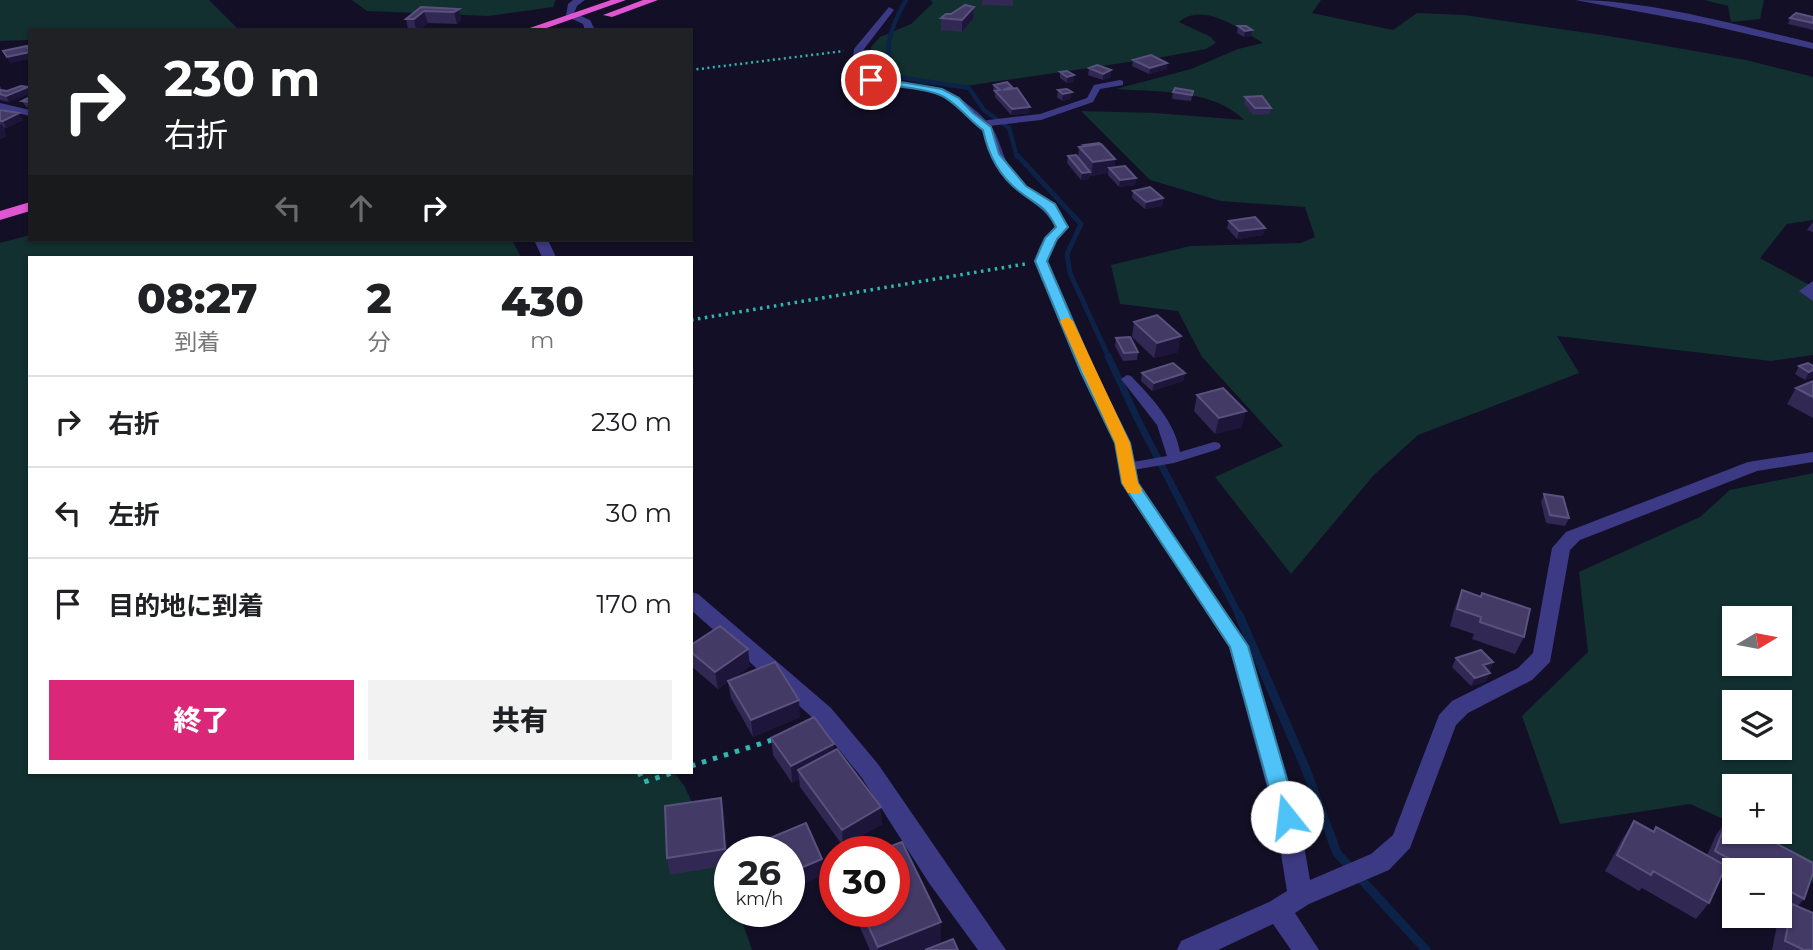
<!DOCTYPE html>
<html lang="ja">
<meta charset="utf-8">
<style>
:root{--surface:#fff;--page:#f2f2f2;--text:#202124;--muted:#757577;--line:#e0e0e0;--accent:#db2777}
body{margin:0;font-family:Montserrat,"Noto Sans JP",sans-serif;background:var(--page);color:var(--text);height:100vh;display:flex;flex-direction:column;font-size:26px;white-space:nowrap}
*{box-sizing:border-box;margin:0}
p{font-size:23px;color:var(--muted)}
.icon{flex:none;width:38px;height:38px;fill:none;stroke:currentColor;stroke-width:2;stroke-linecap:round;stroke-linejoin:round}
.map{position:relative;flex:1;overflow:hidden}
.details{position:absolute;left:28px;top:256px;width:665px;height:518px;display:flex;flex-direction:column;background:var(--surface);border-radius:0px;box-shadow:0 2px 5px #0004}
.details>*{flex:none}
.banner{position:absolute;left:28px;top:28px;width:665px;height:214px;border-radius:0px;box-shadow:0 2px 5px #0004;background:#202124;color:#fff;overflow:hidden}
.needle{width:46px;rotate:80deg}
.fabs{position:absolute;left:1722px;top:606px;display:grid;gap:14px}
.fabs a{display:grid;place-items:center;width:70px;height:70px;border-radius:0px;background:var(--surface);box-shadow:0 2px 5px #0004;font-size:35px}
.speed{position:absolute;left:714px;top:836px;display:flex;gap:14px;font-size:35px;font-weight:700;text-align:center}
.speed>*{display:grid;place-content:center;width:91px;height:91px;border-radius:50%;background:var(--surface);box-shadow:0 2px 5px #0004;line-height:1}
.speed small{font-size:18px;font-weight:400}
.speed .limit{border:10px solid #d22;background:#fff;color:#111}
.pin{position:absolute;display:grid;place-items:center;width:60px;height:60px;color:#fff;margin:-30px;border:4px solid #fff;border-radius:50%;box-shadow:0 2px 7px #0007}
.me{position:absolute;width:77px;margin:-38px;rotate:344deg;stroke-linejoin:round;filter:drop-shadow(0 0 5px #0008)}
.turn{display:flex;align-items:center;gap:24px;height:147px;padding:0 21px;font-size:32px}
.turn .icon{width:91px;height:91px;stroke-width:2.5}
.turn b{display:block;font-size:49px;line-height:60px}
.lanes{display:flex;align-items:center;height:66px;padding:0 21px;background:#0003;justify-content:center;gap:35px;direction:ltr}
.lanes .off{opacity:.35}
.eta{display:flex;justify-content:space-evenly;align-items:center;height:119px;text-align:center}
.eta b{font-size:42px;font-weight:800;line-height:49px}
.action{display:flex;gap:14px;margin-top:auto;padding:14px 21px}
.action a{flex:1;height:80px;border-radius:0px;background:var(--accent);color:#fff;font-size:28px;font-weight:800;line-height:80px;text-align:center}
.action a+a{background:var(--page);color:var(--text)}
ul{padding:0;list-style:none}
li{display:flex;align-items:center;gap:21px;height:91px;padding:0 21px;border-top:2px solid var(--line)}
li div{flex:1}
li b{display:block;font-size:26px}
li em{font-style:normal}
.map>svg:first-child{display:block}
.green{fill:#12302f;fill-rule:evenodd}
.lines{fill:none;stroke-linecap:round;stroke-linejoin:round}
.stream-far3{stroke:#0c2248;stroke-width:4.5}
.stream-far2{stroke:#0c2248;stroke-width:5}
.stream-far1{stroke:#0c2248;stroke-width:7}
.stream{stroke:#0c2248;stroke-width:9}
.path-far2{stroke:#2fb8b0;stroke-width:2.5;stroke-dasharray:2 3.5;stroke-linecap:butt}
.path-far1{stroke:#2fb8b0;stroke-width:3.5;stroke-dasharray:2.5 4.5;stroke-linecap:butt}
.path{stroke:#2fb8b0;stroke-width:5;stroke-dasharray:4.5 7;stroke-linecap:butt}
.service{fill:#3d3a85;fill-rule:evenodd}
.minor{fill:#3d3a85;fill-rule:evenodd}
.trunk{fill:#e055d1;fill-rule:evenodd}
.wall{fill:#312854}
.shaded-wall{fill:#1d163a}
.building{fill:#433a66;stroke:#5a527e;stroke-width:2}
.route{fill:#4fc3f7;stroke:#337fa1;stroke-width:2}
.slow{fill:#f59e0b}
</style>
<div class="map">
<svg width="1813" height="950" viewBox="0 0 1813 950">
<rect width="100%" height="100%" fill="#130f26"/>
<path class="green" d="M0 0H209L239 30H30V40L0 41Z
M352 0H556L553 7 489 16 367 11Z
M930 0H1321L1312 13 1393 30 1417 13 1464 15 1609 36 1746 60 1813 77V220L1787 224 1760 258 1813 287V355L1771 361 1557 336 1579 373 1418 435 1373 476 1291 574 1215 477 1283 446 1202 357 1178 311 1120 304 1111 265 1190 246 1301 243 1315 237 1305 207 1221 201 1150 180 1081 111 1155 113 1244 120C1214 89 1157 92 1116 89L1191 69 1238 49 1263 43C1241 30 1204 1 1179 22L1211 37 1216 43 1206 49 1163 57 966 86 923 84 873 70 871 47 880 37 911 24 933 3Z
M1704 0H1764L1760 19 1731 22 1728 6Z
M30 235V240H512L521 257H30V772H674L685 787 730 889V912H739L752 950H0V243Z
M1813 473V882L1771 840 1752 831H1780V786H1734V824L1690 804 1560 824 1522 716 1588 652 1579 572 1700 517 1730 490ZM1734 618H1780V663H1734ZM1734 702H1780V747H1734Z"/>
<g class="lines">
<path class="stream-far3" d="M906 0C892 25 879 52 898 77L969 88 984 110 1009 128 1017 157"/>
<path class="stream-far2" d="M1017 155 1081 224 1067 254 1070 273 1109 358"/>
<path class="stream-far1" d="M1108 356 1137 418 1240 617"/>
<path class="stream" d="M1239 615 1305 767 1337 853 1426 950"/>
<path class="path-far2" d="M691 70 844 51"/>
<path class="path-far1" d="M691 320 1025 264"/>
<path class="path" d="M691 766 775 739
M639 772 644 782 675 772"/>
<path class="service" d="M1120 80 1123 81V85L1100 89 1093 102 1041 120 980 127 975 124 980 121 1040 114 1087 98 1094 85Z
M1813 281V301L1799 291Z
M1127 375 1131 376C1152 398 1175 422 1180 452L1214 442 1219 443 1221 446 1219 449 1174 463 1127 471 1122 470 1120 467 1122 464 1167 456 1157 425 1121 379Z"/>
<path class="minor" d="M573 0H585L577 6 574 13 590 20 595 30H585L583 24 566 16 568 4Z
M1575 0C1650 0 1740 26 1813 43V49L1700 23Z
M889 7 894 10 864 49 862 67C887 90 921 78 949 92 963 99 981 114 991 126 1000 138 1002 159 1015 175 1034 196 1053 199 1069 227L1055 243 1048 261 1096 372 1131 443 1139 483 1249 646 1299 817 1310 880 1371 854 1393 835 1439 715 1452 701 1518 668 1533 653 1552 548 1566 532 1748 462 1813 452V462L1757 471 1580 540 1570 550 1550 662 1532 680 1468 713 1456 725 1410 848 1389 870 1309 904 1295 913 1319 950H1291L1273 924 1218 950H1177L1181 941 1269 902 1287 891 1275 817 1229 647 1121 483 1115 443 1080 372 1034 261 1040 246 1055 226C1043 205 1021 197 1006 179 992 162 991 147 982 131 976 121 952 101 941 96 911 82 876 96 852 68L854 49Z
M0 103 30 110V116L0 109Z
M534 240H548L556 257H542Z
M691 592 698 594 831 708 878 764 1006 950H978L929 883 862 778 815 720 691 610Z"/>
<path class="trunk" d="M611 0H626L541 30H524Z
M643 0H658L612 17 603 15Z
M30 202V211L0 220V211Z"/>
</g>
<path class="wall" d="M982 0H1013V6L982 5Z
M421 7 459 9 461 20 457 24 428 23 419 30H408L406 19Z
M974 7 973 19 962 32 941 30V18Z
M1813 17V30L1788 24 1790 18Z
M1238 26 1252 30 1251 37H1244L1237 33Z
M1133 60 1167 69 1149 74 1132 66Z
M1089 68 1111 70V77L1103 80 1088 75Z
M1060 72 1074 82 1067 83 1060 78Z
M994 85 1012 89 1029 113 1011 115 995 97V93L993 91Z
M0 86 2 90H1L7 91 9 102 0 100Z
M1058 90 1071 99 1062 101 1057 97Z
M1193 91 1191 101 1172 99 1173 92Z
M30 97V108L26 107 22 101Z
M1245 97 1271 108 1270 114 1253 115 1244 104Z
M0 110 23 120 6 128 4 127 5 131 4 132 6 136 0 139Z
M1084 145 1115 159 1114 167 1136 178 1135 185 1119 187 1108 175V173L1091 176 1090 174 1089 179 1081 180 1067 163 1068 156 1078 157 1079 147H1084Z
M1133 191 1163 198 1162 206 1145 209 1132 198Z
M1229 221 1265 228 1263 235 1237 239 1227 228Z
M1813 222V232L1807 230Z
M1134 322 1178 352 1154 358 1132 337Z
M1116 338 1138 352 1137 360 1123 361 1115 346Z
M1799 366H1813V377L1805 380 1795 374Z
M1142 373H1185L1183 381 1152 391 1141 381Z
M1813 381V418L1787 404 1796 388Z
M1197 395 1242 427 1215 434 1194 411Z
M1544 494 1569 518 1565 526 1546 523 1541 502Z
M1462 590 1481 597 1482 593 1524 637 1515 654 1472 639 1474 634 1450 626 1455 607Z
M691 645 750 666 732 679 800 717 753 737 731 698 728 682 718 689 691 666Z
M1456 658 1493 662 1486 681 1471 686 1452 667Z
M771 738 834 751 882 824 843 846 800 787 799 779 792 783 773 755Z
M721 798 724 814 728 865 670 875 667 858Z
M1728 818 1734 821V831H1753L1813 863V873L1804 899 1798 906 1813 913V950H1772L1778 920 1784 913 1780 910V870H1734V885L1720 877 1709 903 1696 919 1642 888 1639 891 1605 871 1623 838 1634 821 1653 831 1656 827 1707 855 1716 835Z
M853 912H894L941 944 958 950H870Z"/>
<path class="shaded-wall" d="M974 7 973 19 962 32V20Z
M459 9 461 20 457 24 454 12Z
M424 11 428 23 419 30H416L414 19Z
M1252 30 1251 37H1244L1245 31Z
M30 52V59L10 63 7 57Z
M1167 63V69L1149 74 1150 68Z
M1111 70V77L1103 80V74Z
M1074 75V82L1067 83V77Z
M28 87 30 94 9 102 6 96Z
M1072 92 1071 99 1062 101 1063 94Z
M1030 107 1029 113 1011 115 1012 109Z
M19 113 23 120 6 128 3 121Z
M2 124 5 131 4 132 6 136 0 139V125Z
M1115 159 1113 173 1109 168 1108 173 1091 176 1093 162Z
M1090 172 1089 179 1081 180 1082 173Z
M1136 178 1135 185 1119 187 1120 180Z
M1163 198 1162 206 1145 209 1146 202Z
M1265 228 1263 235 1237 239 1239 231Z
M1181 336 1178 352 1154 358 1157 343Z
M1813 370V377L1805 380 1809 372Z
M1185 373 1183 381 1152 391 1154 383Z
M1246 411 1242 427 1215 434 1219 418Z
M748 649 750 666 718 689 715 672Z
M1493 662 1489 671 1483 665Z
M1490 673 1486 681 1471 686 1475 678Z
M799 700 800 717 753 737 751 720Z
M834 744 835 761 798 770 799 779 792 783 791 766Z
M721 798 724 814 728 865 725 849Z
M881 807 882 824 843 846 842 830Z
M822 859 824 875 789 890V873Z
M941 922V946L930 950H878V947Z"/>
<path class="building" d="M965 5 974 7 962 20 941 18 946 14H951Z
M421 7 459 9 454 12 424 11 414 19H406Z
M1796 13 1813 17V23L1790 18Z
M1238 26H1246L1252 30 1245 31Z
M27 46 30 52 7 57 3 51Z
M1151 55 1167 63 1150 68 1133 60Z
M1097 65 1111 70 1103 74 1089 68Z
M1067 71 1074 75 1067 77 1060 72Z
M1007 82 1012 87 1003 90 1017 88 1030 107 1012 109 995 91 1000 90 994 85Z
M21 86 28 87 6 96 0 94V90L7 91Z
M1175 88 1193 91 1192 95 1173 92Z
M1067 89 1072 92 1063 94 1058 90Z
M1262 96 1271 108H1255L1245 97Z
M30 97V102L22 101Z
M0 110 19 113 3 121H0Z
M1099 143 1100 144 1086 146 1084 145Z
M1101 144 1115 159 1093 162 1079 147Z
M1076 155 1090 172 1082 173 1068 156Z
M1125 166 1136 178 1120 180 1109 168Z
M1150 187 1163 198 1146 202 1133 191Z
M1255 217 1265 228 1239 231 1229 221Z
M1157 315 1181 336 1157 343 1134 322Z
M1130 337 1138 352 1124 353 1116 338Z
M1173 363 1185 373 1154 383 1142 373Z
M1808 363 1813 366V370L1809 372 1799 366Z
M1813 381V397L1796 388Z
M1223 388 1246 411 1219 418 1197 395Z
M1544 494 1563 497 1569 518 1550 515Z
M1462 590 1481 597 1482 593 1530 609 1524 637 1480 622 1481 617 1457 609Z
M720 626 748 649 715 672 691 652V645Z
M1481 650 1493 662 1483 665 1490 673 1475 678 1456 658Z
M775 662 799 700 751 720 728 681Z
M814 717 834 744 791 766 771 738Z
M837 749 881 807 842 830 798 770Z
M721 798 725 849 667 858 665 806Z
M1728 818 1734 821V831H1753L1813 863V873L1804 899 1780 886V870H1750L1715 851Z
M1634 821 1654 832 1656 827 1726 866 1709 903 1653 871 1651 875 1617 855Z
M806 823 822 859 789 873V852H748L746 848Z
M902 842 941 922 878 947 862 912H894V852H875Z
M1792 904 1813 913V950H1804L1785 941Z
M953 939 958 950H925Z"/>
<path class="route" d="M871 77 942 89 959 98 973 113 991 127 999 154 1026 186 1055 204 1068 227 1057 239 1047 261 1095 372 1130 443 1138 483 1248 646 1298 817 1295 823 1287 826 1280 823 1277 817 1230 647 1122 483 1115 443 1081 372 1035 261 1045 238 1056 227C1044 204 1039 207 1020 192 1000 177 988 154 983 130 969 120 955 101 940 95 918 86 890 87 868 82L866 80Z"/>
<path class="slow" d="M1067 317 1073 321 1130 443 1138 483 1142 489 1140 493H1128L1122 483 1115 443 1060 321Z"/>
</svg>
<div class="fabs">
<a><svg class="needle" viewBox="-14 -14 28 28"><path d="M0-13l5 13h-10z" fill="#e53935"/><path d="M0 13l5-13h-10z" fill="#757577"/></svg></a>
<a><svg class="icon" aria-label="layers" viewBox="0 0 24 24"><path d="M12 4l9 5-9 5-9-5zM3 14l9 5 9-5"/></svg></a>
<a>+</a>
<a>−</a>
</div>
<div class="speed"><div>26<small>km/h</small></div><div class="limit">30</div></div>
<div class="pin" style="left:871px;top:80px;background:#d93025"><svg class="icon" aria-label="arrive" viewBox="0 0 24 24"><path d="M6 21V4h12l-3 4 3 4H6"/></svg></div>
<svg class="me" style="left:1287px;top:817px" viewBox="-20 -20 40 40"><circle r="19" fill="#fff"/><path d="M0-13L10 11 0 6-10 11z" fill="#4fc3f7"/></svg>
<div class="banner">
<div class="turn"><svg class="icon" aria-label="right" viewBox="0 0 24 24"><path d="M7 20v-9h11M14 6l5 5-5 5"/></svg><div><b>230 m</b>右折</div></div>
<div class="lanes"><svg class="icon off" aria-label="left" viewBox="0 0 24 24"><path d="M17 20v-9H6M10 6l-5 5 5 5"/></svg><svg class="icon off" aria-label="ahead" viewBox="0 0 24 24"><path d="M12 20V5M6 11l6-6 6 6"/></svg><svg class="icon" aria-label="right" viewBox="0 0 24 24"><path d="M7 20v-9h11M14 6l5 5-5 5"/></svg></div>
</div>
<section class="details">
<div class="eta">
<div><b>08:27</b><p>到着</p></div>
<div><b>2</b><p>分</p></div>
<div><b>430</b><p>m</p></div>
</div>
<ul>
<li><svg class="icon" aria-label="right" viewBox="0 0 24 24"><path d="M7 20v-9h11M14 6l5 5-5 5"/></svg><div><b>右折</b></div><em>230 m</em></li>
<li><svg class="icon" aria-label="left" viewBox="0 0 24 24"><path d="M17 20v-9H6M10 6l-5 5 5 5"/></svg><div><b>左折</b></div><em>30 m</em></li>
<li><svg class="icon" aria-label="arrive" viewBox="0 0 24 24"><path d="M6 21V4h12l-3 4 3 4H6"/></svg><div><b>目的地に到着</b></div><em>170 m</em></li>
</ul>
<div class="action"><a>終了</a><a>共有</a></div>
</section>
</div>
